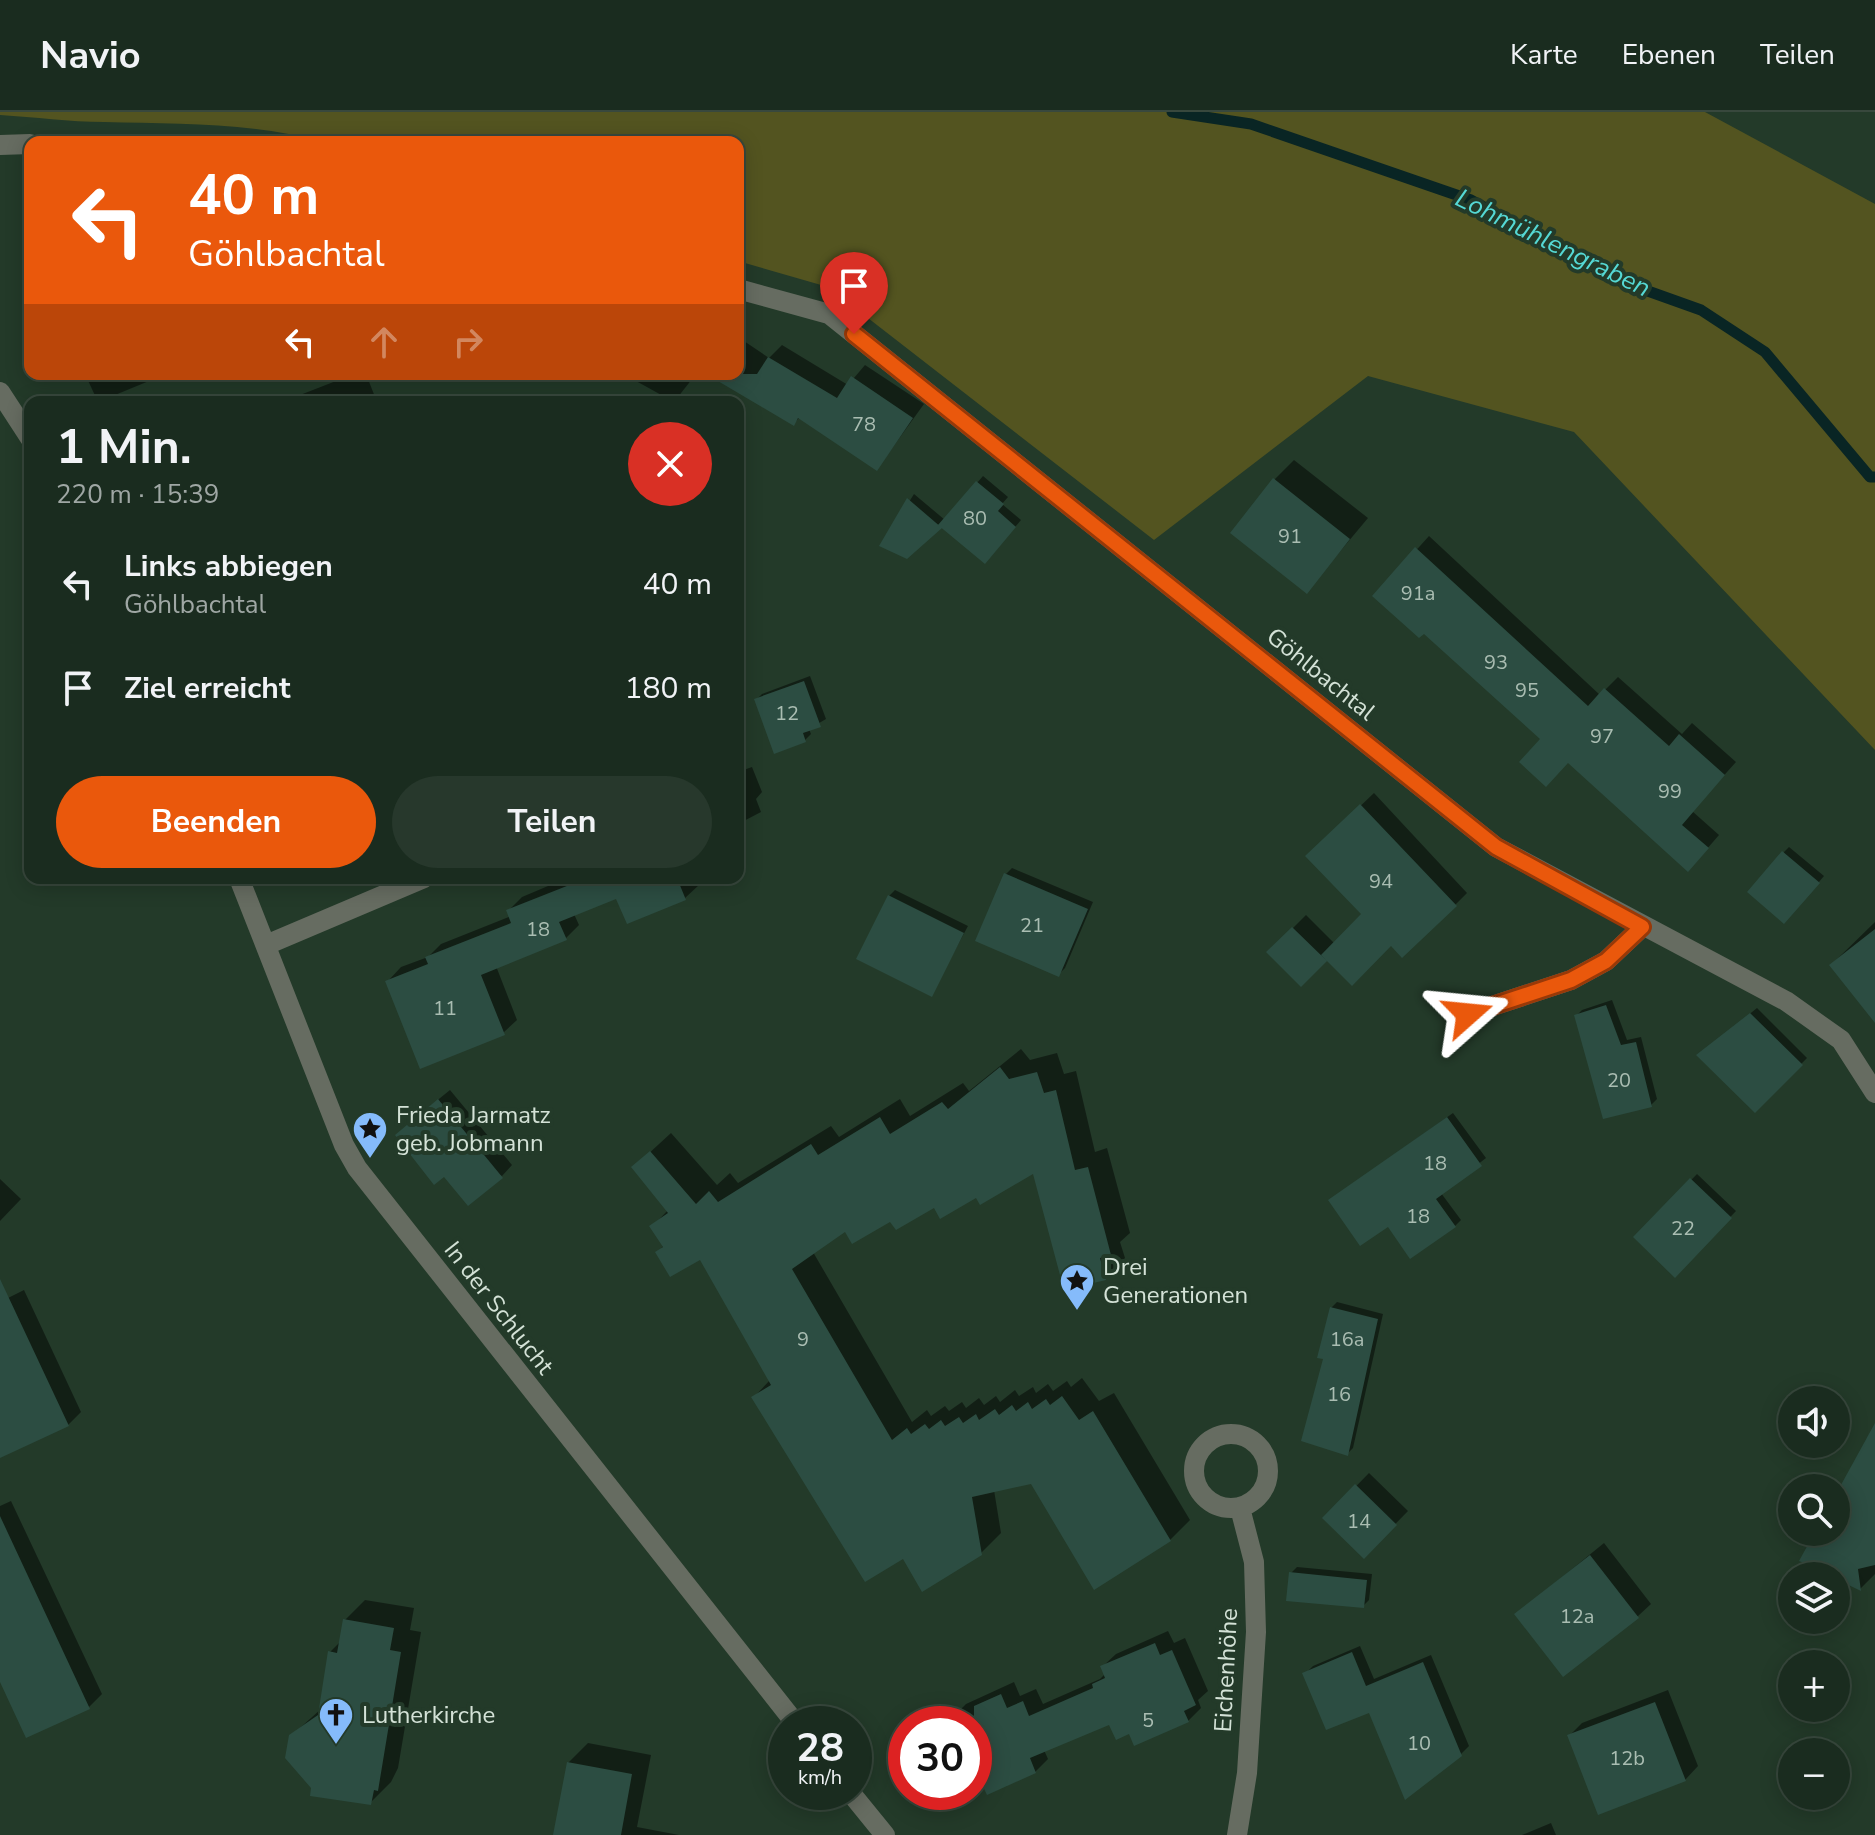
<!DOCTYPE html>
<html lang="de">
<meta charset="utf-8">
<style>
:root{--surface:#1a2c1f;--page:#27382c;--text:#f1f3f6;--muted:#9fa7a4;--line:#38483d;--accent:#ea580c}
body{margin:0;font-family:"Nunito Sans",sans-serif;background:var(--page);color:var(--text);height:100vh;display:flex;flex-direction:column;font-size:30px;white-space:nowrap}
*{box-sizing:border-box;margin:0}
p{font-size:26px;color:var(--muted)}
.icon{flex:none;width:44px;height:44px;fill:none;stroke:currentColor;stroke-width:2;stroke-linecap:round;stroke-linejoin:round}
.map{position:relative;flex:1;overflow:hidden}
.sheet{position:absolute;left:24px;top:284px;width:720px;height:488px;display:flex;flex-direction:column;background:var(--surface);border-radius:16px;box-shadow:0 4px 20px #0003,0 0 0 2px var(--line)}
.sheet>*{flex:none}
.guide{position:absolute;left:24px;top:24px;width:720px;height:244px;border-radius:16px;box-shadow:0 4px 20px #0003,0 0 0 2px var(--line);background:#ea580c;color:#fff;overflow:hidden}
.controls{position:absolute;left:1778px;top:1274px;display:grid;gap:16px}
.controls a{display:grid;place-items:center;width:72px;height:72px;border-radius:50%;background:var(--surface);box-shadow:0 4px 20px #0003,0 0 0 2px var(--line);font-size:40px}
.speed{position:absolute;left:768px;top:1594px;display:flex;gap:16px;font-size:40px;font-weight:700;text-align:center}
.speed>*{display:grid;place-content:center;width:104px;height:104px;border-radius:50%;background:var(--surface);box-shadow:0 4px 20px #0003,0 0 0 2px var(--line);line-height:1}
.speed small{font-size:20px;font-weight:400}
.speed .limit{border:12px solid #d22;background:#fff;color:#111}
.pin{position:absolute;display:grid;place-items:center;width:68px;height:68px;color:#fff;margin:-82px -34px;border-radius:50% 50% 50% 0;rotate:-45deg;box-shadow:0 0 8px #0007}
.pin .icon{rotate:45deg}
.me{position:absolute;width:88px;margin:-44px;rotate:72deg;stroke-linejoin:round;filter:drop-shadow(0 0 6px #0008)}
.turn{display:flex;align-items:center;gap:28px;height:168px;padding:0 32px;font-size:36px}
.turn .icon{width:104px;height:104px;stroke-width:2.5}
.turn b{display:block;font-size:56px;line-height:68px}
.lanes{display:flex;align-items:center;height:76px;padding:0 32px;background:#0003;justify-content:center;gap:40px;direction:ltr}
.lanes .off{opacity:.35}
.round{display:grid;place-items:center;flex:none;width:84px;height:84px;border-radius:42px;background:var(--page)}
.summary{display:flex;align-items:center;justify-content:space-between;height:136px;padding:0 32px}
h1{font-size:48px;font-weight:700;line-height:60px}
.button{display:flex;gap:16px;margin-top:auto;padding:16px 32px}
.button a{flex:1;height:92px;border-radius:48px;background:var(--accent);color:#fff;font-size:32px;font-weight:700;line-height:92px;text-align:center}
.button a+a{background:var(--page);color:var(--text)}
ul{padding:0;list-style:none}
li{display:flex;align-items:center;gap:24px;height:104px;padding:0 32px}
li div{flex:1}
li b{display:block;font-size:30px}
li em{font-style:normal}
header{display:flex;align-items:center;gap:48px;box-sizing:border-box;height:112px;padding:0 40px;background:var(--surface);border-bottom:2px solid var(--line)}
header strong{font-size:38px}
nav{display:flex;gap:44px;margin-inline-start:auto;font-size:28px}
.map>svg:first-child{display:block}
.green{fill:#535420}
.shadow{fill:#0007}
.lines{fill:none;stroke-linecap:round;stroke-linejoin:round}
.stream{stroke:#092524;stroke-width:11}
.building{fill:#2c4d42}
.street{stroke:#666c61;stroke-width:20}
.route-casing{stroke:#983908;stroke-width:20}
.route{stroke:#ea580c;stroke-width:14}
.labels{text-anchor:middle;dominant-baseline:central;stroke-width:8;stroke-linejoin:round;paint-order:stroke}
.number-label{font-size:20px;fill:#aabdb2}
.street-label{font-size:24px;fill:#d4e2d7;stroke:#233a29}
.poi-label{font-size:24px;fill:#d4e2d7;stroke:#233a29;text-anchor:start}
.water-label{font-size:26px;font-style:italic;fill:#55d8d4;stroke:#233a29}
</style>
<header>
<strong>Navio</strong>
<nav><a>Karte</a><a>Ebenen</a><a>Teilen</a></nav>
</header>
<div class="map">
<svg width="1875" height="1723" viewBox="0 0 1875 1723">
<rect width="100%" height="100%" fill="#233a29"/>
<path class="green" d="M0 0H1705L1875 92V638L1574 320 1368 264 1154 428 828 175 738 149V30H323C251 10 177 12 104 10 69 10 35 5 0 3Z"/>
<path class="shadow" d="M738 225 769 246 782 233 848 273 865 253 924 292 877 357 800 305 793 312 710 262H738Z
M85 262H156L149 269 98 290Z
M354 262H366L377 290H282Z
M640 262H696L674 290 636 269Z
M270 283 273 290H254Z
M1294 348 1368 406 1307 479 1275 367Z
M983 364 1008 385 1002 392 1021 408 991 444 942 413 882 433 914 382 945 408Z
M1429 424 1600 583 1618 565 1682 622 1692 611 1736 650 1692 699 1719 723 1700 745 1543 627 1424 519 1375 484Z
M810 564 826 607 809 617 811 622 805 628 756 588 762 582Z
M752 655 762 680 756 687 761 700 738 712V660Z
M1374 681 1467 781 1455 793 1391 832 1327 846 1301 873 1269 840 1306 803 1335 832 1364 802 1308 744Z
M1789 735 1824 764 1790 804 1784 740Z
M1012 756 1093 790 1065 856 1059 862 978 828 1006 762Z
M567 766H696L699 773 685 786 628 810 617 785 574 802 579 813 566 826 496 854 517 908 503 921 388 869 401 855 428 845 441 832 511 804 508 799 522 785Z
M895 778 968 814 931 883 889 784Z
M1875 810V876L1831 853Z
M1612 888 1627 928 1641 925 1657 987 1651 993 1576 904 1582 898Z
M1757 896 1807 946 1755 999 1705 938Z
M1021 937 1030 948 1057 941 1064 962 1076 959 1095 1040 1107 1036 1130 1121 1120 1130 1125 1146 1105 1166 1035 1059 977 1083 845 1118 813 1140 912 1310 927 1298 931 1304 945 1294 949 1299 962 1290 966 1296 979 1286 984 1293 996 1284 1000 1290 1015 1278 1019 1284 1033 1275 1036 1281 1048 1272 1053 1279 1067 1269 1071 1275 1082 1266 1099 1289 1114 1281 1190 1408 1170 1428 1032 1370 994 1378 1001 1421 981 1441 904 1444 754 1285 770 1268 701 1145 658 1140 664 1133 652 1115 668 1098 634 1055 671 1021 717 1073 730 1061 738 1071 831 1014 839 1025 900 987 910 1004 963 971 969 979Z
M450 978 512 1053 502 1064 408 1012Z
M1453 1001 1486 1046 1441 1081 1461 1108 1455 1114 1388 1113 1337 1083Z
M1697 1062 1736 1099 1675 1163 1636 1125Z
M0 1067 21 1087 0 1109Z
M24 1178 81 1300 68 1313 0 1320V1190Z
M1337 1190 1383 1202 1353 1336 1347 1342 1325 1246 1331 1196Z
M1875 1318V1462L1860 1477 1802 1448 1818 1420H1836V1386Z
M1369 1361 1408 1399 1364 1444 1325 1406Z
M11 1389 102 1582 89 1595 0 1565V1394Z
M1604 1431 1651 1492 1638 1504 1517 1502Z
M1297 1455 1372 1462 1369 1488 1363 1494 1291 1461Z
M365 1488 414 1496 410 1518 421 1520 398 1656 391 1670 370 1691 313 1675 291 1624 321 1597 330 1540 341 1529 345 1508Z
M1168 1519 1174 1531 1185 1526 1208 1579 1198 1588 1201 1596 1188 1609 1130 1619 1110 1610 1044 1638 1048 1647 1035 1660 974 1668V1612H957L953 1605 966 1592 1014 1570 1020 1584 1036 1577 1043 1592 1100 1567 1105 1562 1102 1555 1116 1542Z
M1360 1534 1374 1567 1431 1543 1469 1634 1461 1642 1305 1562 1313 1554Z
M1668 1578 1698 1654 1685 1668 1569 1624 1582 1611Z
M588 1631 651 1643 637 1715 679 1723H555L568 1651Z
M1551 1711 1556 1723H1522Z"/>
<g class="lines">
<path class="stream" d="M1172 0 1251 12 1471 88 1617 168 1701 198 1765 240 1870 365H1875"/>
</g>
<path class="building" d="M768 245 837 286 851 264 913 306 877 359 798 306 794 314 706 262H757Z
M1273 366 1350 427 1307 482 1230 421Z
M976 369 1004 392 998 399 1016 415 985 452 938 413Z
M907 386 942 416 907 447 879 434Z
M1415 435 1588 594 1604 576 1669 634 1679 622 1725 663 1682 713 1709 736 1688 760 1568 651 1546 675 1519 650 1540 627 1424 522 1419 526 1372 484Z
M804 569 821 615 803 621 806 630 774 642 754 587Z
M1360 692 1457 794 1402 846 1391 834 1352 874 1321 843 1361 802 1305 744Z
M1782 739 1820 771 1784 812 1747 780Z
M1004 761 1088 797 1059 865 975 829Z
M587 766H677L686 788 627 812 616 787 559 810 567 828 481 863 505 923 420 957 385 869 428 852 425 845 511 811 506 798Z
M888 783 964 821 932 885 856 847Z
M1292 815 1327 849 1301 875 1266 840Z
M1875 817V911L1829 853Z
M1606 893 1621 933 1636 930 1652 995 1603 1007 1574 903Z
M1750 901 1803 953 1755 1001 1696 943Z
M1000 955 1009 967 1037 960 1044 981 1056 978 1075 1058 1088 1055 1111 1143 1100 1146 1106 1168 1064 1178 1033 1062 980 1093 976 1086 940 1107 934 1096 896 1118 890 1110 852 1132 845 1120 792 1157 892 1328 907 1316 911 1322 925 1312 929 1317 941 1308 945 1314 959 1305 963 1311 976 1302 979 1308 995 1297 999 1303 1012 1293 1016 1299 1028 1290 1032 1297 1046 1287 1050 1293 1062 1284 1079 1308 1093 1299 1171 1429 1094 1478 1031 1372 972 1385 982 1443 922 1480 903 1447 865 1470 751 1285 771 1273 700 1148 670 1165 655 1140 663 1135 649 1114 668 1101 631 1055 650 1039 696 1092 709 1079 718 1090 811 1032 818 1043 880 1005 890 1022 942 990 948 997Z
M438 987 503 1066 468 1094 444 1065 434 1073 395 1023Z
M1447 1005 1482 1054 1436 1087 1456 1115 1410 1147 1388 1115 1360 1134 1328 1088Z
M1690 1066 1732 1106 1675 1166 1633 1125Z
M0 1167 69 1314 0 1346Z
M1330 1195 1378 1207 1348 1344 1301 1329 1323 1247 1317 1246Z
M1875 1311V1453L1858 1457 1861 1479 1836 1467V1464L1799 1449 1815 1420H1836V1382Z
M1355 1372 1397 1413 1364 1447 1322 1406Z
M0 1404 90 1597 26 1626 0 1570Z
M1590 1443 1639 1506 1563 1565 1514 1502Z
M1289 1460 1367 1468 1364 1496 1286 1489Z
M343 1507 394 1516 390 1538 401 1540 378 1679 374 1678 371 1693 310 1684 311 1676 285 1646 289 1623 318 1603 328 1539 337 1541Z
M1155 1531 1160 1543 1172 1538 1196 1593 1184 1599 1189 1610 1134 1634 1129 1622 1116 1628 1109 1613 1030 1646 1036 1661 987 1683 974 1656V1594L1001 1582 1007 1596 1023 1589 1029 1604 1093 1576 1092 1572 1105 1566 1100 1554Z
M1352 1540 1366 1574 1423 1550 1462 1644 1405 1688 1369 1601 1326 1618 1302 1561Z
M1655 1590 1686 1669 1598 1703 1567 1623Z
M567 1650 632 1662 621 1723H553Z"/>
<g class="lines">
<path class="street" d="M0 33 30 32
M738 177 829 202 1496 735 1786 889 1841 928 1875 981
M0 280 30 326
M239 766 344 1033 357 1056 796 1612
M266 833 424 766
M1468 902 1571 868 1606 849 1642 815
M1194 1359a37 37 0 1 1 74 0a37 37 0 1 1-74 0Z
M850 1680 885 1723
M1237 1723 1247 1661 1256 1520 1254 1450 1240 1396"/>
</g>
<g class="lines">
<defs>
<path id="route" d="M854 222 1496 735 1642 815 1606 849 1571 868 1468 902"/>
</defs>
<use href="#route" class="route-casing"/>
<use href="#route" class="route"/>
</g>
<defs>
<symbol id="sight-pin" viewBox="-11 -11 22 30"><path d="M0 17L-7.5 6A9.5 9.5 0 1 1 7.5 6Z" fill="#85bbfb" stroke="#233a29"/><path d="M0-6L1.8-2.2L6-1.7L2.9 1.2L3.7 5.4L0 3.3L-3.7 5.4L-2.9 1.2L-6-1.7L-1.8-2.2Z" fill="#111"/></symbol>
<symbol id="church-pin" viewBox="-11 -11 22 30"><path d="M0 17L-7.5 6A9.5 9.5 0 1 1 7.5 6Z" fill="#85bbfb" stroke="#233a29"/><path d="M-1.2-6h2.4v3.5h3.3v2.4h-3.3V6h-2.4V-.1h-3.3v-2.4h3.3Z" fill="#111"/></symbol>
</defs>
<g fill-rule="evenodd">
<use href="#sight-pin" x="350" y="997" width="40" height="54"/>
<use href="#sight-pin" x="1057" y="1149" width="40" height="54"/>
<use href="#church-pin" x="316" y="1583" width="40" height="54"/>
</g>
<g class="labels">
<g class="number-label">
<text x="864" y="312">78</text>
<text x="975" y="406">80</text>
<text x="1290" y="424">91</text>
<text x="1418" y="481">91a</text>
<text x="1496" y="550">93</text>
<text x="1527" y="578">95</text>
<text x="787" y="601">12</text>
<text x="1602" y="624">97</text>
<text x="1670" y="679">99</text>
<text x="1381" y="769">94</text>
<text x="1032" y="813">21</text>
<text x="538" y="817">18</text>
<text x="445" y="896">11</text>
<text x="1619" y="968">20</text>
<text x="1435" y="1051">18</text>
<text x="1418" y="1104">18</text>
<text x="1683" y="1116">22</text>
<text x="803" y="1227">9</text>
<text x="1347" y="1227">16a</text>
<text x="1339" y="1282">16</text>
<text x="1359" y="1409">14</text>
<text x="1577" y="1504">12a</text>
<text x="1148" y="1608">5</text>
<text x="1419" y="1631">10</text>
<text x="1627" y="1646">12b</text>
</g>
<g class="street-label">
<text transform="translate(1321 562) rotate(39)">Göhlbachtal</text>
<text transform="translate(499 1196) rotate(52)">In der Schlucht</text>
<text transform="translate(1226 1558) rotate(-87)">Eichenhöhe</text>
</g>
<g class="poi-label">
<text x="396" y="1003">Frieda Jarmatz<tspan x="396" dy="28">geb. Jobmann</tspan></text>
<text x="1103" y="1155">Drei<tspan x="1103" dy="28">Generationen</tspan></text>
<text x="362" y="1603">Lutherkirche</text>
</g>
<g class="water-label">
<text transform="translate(1553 131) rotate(26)">Lohmühlengraben</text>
</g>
</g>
</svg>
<div class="controls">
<a><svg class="icon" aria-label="sound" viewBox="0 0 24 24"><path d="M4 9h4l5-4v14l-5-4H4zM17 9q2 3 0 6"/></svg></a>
<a><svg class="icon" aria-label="search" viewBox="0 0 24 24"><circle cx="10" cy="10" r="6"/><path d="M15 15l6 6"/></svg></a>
<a><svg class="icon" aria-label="layers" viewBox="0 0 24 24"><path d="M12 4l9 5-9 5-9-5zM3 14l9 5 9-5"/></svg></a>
<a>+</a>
<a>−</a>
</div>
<div class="speed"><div>28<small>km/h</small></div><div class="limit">30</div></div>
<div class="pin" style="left:854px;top:222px;background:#d93025"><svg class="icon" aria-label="arrive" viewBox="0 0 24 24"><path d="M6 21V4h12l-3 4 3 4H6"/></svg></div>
<svg class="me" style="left:1468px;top:902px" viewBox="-20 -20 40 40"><path d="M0-17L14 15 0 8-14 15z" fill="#ea580c" stroke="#fff" stroke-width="4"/></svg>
<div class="guide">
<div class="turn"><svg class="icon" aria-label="left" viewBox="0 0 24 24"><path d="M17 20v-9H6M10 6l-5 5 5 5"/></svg><div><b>40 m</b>Göhlbachtal</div></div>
<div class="lanes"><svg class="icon" aria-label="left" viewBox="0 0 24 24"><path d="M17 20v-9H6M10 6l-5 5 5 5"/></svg><svg class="icon off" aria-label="ahead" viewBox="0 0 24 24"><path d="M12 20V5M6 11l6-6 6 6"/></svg><svg class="icon off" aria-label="right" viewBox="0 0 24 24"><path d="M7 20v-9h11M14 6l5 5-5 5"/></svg></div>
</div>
<section class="sheet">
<div class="summary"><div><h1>1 Min.</h1><p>220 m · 15:39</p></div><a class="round" style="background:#d93025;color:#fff"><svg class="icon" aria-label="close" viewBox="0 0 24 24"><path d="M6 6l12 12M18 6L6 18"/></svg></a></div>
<ul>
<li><svg class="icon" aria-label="left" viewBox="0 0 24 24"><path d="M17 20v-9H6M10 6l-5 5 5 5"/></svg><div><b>Links abbiegen</b><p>Göhlbachtal</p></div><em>40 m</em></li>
<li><svg class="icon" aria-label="arrive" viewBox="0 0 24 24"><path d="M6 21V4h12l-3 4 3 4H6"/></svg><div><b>Ziel erreicht</b></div><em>180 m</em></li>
</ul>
<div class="button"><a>Beenden</a><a>Teilen</a></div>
</section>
</div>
